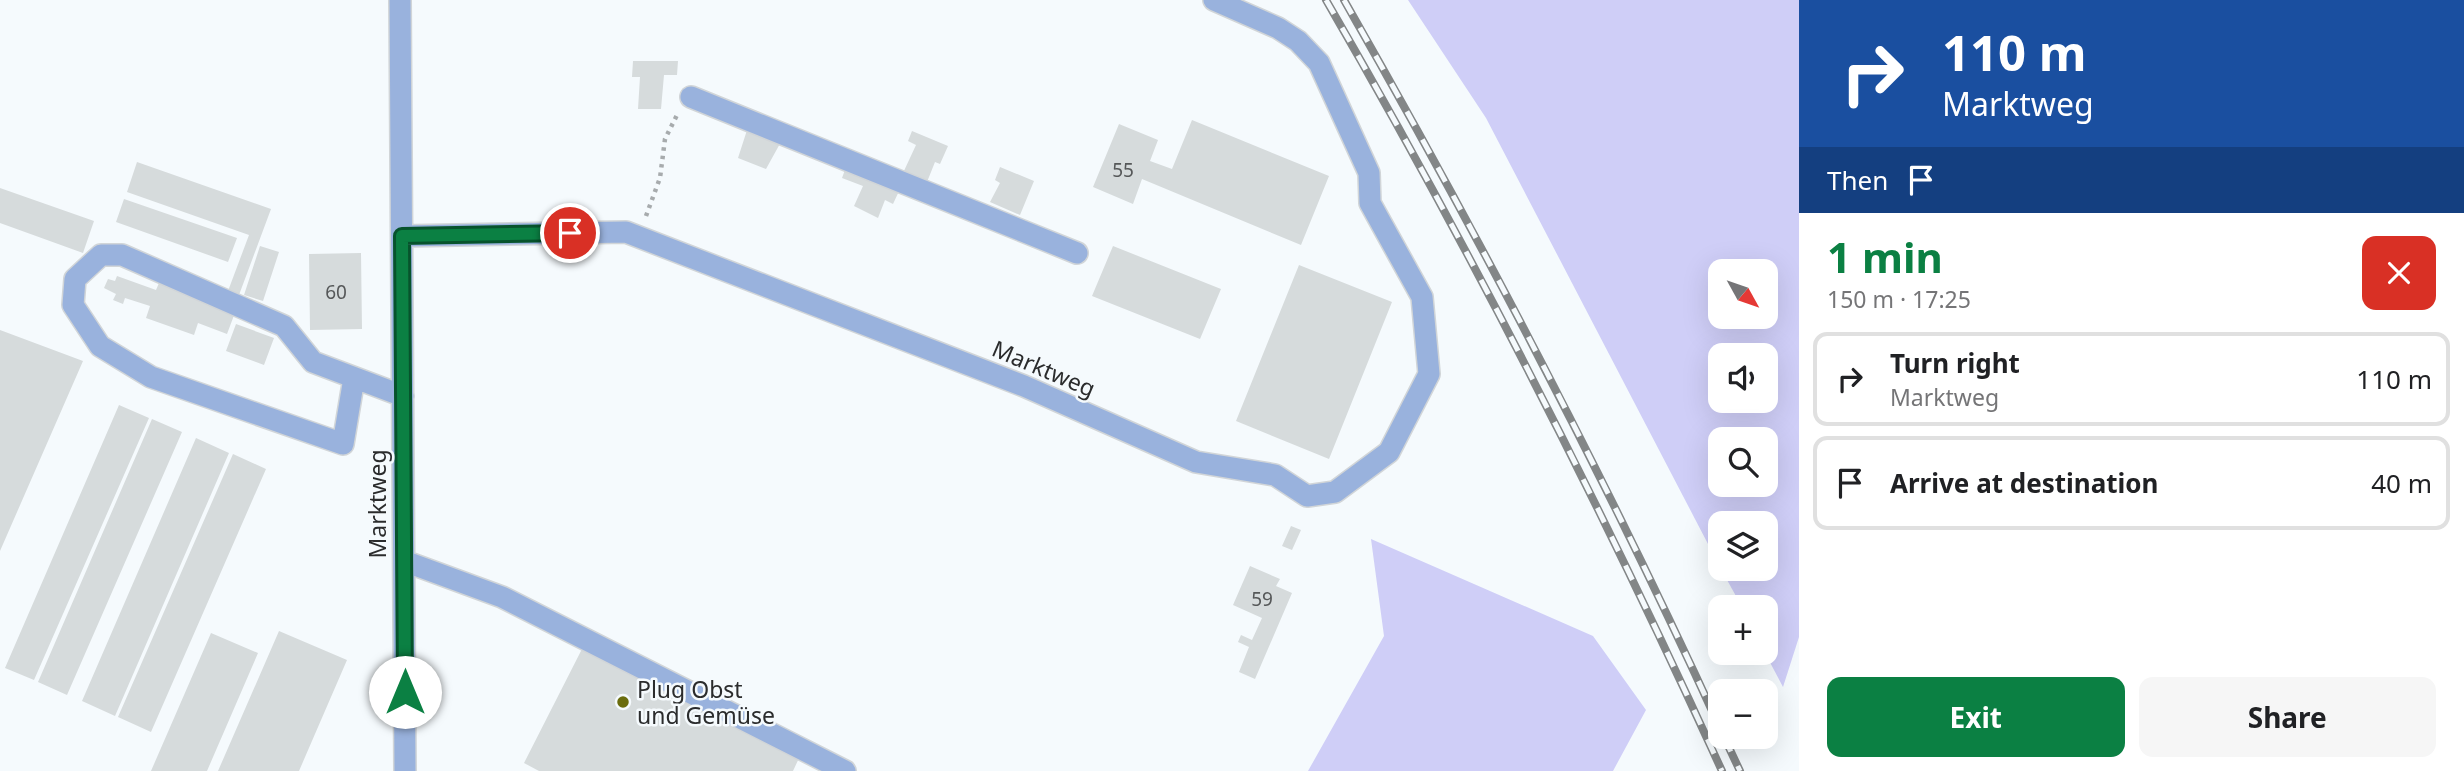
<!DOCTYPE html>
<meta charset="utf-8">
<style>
:root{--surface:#fff;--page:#f6f6f6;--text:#202124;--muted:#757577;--line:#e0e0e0;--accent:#0b8043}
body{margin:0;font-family:"Noto Sans",sans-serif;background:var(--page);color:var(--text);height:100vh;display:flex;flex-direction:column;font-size:26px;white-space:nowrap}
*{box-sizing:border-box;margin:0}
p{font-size:23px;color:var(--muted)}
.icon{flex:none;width:38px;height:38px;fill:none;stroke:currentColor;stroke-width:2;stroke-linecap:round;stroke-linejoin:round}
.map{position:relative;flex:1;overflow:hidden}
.details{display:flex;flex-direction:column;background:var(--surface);width:665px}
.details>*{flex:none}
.guide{background:#1a4fa0;color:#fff;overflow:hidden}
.needle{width:46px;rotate:130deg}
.fabs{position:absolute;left:1708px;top:259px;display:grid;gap:14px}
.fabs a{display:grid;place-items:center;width:70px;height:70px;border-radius:14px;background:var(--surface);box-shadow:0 7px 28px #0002;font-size:35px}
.pin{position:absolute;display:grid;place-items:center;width:60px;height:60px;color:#fff;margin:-30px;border:4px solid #fff;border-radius:50%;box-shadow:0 2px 7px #0007}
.me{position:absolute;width:77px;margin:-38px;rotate:0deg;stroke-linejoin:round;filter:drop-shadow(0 0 5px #0008)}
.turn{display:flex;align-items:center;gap:24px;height:147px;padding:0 28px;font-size:32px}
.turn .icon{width:91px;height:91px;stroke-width:2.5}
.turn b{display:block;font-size:49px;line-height:60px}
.then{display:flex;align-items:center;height:66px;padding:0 28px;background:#0003;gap:14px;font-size:26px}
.round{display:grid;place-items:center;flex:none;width:74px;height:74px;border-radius:14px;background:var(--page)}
.head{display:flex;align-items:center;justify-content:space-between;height:119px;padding:0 28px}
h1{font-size:42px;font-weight:700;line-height:52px;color:var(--accent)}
.action{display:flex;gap:14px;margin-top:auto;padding:14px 28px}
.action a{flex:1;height:80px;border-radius:14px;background:var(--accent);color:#fff;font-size:28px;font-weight:700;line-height:80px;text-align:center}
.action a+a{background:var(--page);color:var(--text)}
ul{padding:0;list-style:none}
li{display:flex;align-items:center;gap:21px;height:94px;margin:0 14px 10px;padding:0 14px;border:4px solid var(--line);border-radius:14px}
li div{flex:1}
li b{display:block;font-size:26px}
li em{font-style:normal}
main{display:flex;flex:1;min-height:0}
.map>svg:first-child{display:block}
.green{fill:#cfcef7;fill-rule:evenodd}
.building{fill:#d6dbdc}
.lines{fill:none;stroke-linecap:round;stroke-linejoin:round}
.minor-casing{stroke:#d1d5d8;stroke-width:24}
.path{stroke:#a7abad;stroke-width:4.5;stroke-dasharray:3.5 5;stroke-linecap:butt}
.minor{stroke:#99b2dd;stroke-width:21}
.rail-casing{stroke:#838687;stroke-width:8}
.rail{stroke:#f5fafd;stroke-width:5;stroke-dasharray:16;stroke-linecap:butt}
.route-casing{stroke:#07532c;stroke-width:18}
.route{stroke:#0b8043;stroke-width:12}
.poi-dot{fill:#6a6c0d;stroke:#f5fafd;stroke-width:2.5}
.labels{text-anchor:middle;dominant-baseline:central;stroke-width:5;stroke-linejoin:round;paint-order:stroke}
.number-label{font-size:19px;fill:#565859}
.street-label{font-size:23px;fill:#2b2c2d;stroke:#f5fafd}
.poi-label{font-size:23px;fill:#2b2c2d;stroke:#f5fafd;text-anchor:start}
</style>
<main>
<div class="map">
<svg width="1799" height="771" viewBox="0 0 1799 771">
<rect width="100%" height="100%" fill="#f5fafd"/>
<path class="green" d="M1408 0H1799V637L1783 687 1765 653 1766 607H1742L1721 569H1766V523H1720V567L1486 118ZM1720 271H1766V317H1720ZM1720 355H1766V401H1720ZM1720 439H1766V485H1720Z
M1371 539 1593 636 1646 710 1613 771H1308L1384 636Z"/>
<path class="building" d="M633 61H678L677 75H664L661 109H638L640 77H632Z
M1192 120 1329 176 1301 245 1142 179 1133 204 1093 187 1119 124 1158 140 1150 161 1172 169Z
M748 127 782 140 766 169 738 158Z
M912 131 948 146 940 164 935 162 927 182 903 173 916 145 908 141Z
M137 162 271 209 239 295 228 291 249 235 127 192Z
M846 167 900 189 893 204 885 200 878 218 854 206 863 186 842 178Z
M1000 167 1034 181 1020 215 990 202 1000 183 995 180Z
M0 188 94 221 83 253 0 223Z
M124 199 237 238 228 262 116 222Z
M260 246 279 252 263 301 244 295Z
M1113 246 1221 289 1200 339 1092 296Z
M361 253 362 329 310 330 309 254Z
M1299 265 1392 302 1329 459 1236 421Z
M117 276 156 290 159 283 236 310 227 334 198 323 194 335 146 318 150 306 125 298 123 304 113 300 116 294 104 288 108 279 115 281Z
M236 324 274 338 264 365 226 351Z
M0 330 83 361 0 551Z
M119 405 149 418 34 680 5 668Z
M152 419 182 432 67 695 38 682Z
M196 438 229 453 115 716 82 701Z
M233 454 266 469 151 732 118 717Z
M1291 526 1301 530 1292 550 1282 546Z
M1250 566 1280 579 1276 586 1292 593 1255 679 1239 672 1249 647 1238 642 1241 635 1252 640 1262 618 1233 605Z
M279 631 347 660 299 771H218Z
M211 633 258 653 207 771H151Z
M583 647 800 756 793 771H539L524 763Z"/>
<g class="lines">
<defs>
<path id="minor" d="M400 0 405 771
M691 97 1077 253
M402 236 626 232 1024 386 1196 462 1275 475 1307 496 1335 492 1389 452 1429 374 1422 297 1370 203 1369 173 1319 63 1298 41 1278 28 1214 0
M354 378 343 444 151 377 100 346 73 305 75 279 101 255H122L284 326 313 362 403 396
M404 561 502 597 845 771"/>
</defs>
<use href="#minor" class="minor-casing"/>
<path class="path" d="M646 216 660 178 665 139 677 115"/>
<use href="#minor" class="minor"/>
<defs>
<path id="rail" d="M1326 0C1471 250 1602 508 1722 771
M1344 0C1480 238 1606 479 1720 728
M1724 737 1740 771"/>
</defs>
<use href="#rail" class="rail-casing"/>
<use href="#rail" class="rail"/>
</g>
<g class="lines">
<defs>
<path id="route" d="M405 692 402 236 570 233"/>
</defs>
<use href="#route" class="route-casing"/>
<use href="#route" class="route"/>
</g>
<circle class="poi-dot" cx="623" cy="702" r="7"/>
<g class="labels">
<g class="number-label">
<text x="1123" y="170">55</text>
<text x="336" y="292">60</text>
<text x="1262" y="599">59</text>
</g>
<g class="street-label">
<text transform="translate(1044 368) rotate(23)">Marktweg</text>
<text transform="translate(377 504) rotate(-90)">Marktweg</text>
</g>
<g class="poi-label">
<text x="637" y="689">Plug Obst<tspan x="637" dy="26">und Gemüse</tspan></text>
</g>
</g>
</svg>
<div class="fabs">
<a><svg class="needle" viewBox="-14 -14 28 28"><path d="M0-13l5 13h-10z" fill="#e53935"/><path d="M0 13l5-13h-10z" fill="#757577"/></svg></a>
<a><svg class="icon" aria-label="sound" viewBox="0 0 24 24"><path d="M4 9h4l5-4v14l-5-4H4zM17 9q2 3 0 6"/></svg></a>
<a><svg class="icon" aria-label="search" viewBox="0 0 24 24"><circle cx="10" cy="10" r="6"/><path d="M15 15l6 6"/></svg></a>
<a><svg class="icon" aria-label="layers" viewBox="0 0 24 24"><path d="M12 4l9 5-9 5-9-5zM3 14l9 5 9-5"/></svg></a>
<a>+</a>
<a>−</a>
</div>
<div class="pin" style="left:570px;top:233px;background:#d93025"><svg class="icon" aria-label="arrive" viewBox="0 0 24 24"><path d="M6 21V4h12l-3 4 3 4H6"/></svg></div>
<svg class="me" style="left:405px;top:692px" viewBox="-20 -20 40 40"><circle r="19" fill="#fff"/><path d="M0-13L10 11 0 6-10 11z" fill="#0b8043"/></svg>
</div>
<section class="details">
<div class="guide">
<div class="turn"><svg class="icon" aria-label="right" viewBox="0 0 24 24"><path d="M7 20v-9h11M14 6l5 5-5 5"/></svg><div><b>110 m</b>Marktweg</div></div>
<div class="then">Then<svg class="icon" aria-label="arrive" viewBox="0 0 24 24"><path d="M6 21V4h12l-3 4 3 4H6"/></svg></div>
</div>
<div class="head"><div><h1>1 min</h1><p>150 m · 17:25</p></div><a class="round" style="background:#d93025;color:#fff"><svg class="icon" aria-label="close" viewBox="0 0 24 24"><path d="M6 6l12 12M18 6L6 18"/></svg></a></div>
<ul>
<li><svg class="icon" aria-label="right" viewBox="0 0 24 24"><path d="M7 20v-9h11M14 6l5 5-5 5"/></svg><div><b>Turn right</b><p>Marktweg</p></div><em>110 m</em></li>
<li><svg class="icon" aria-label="arrive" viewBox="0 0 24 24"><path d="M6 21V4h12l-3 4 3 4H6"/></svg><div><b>Arrive at destination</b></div><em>40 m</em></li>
</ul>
<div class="action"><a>Exit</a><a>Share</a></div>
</section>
</main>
